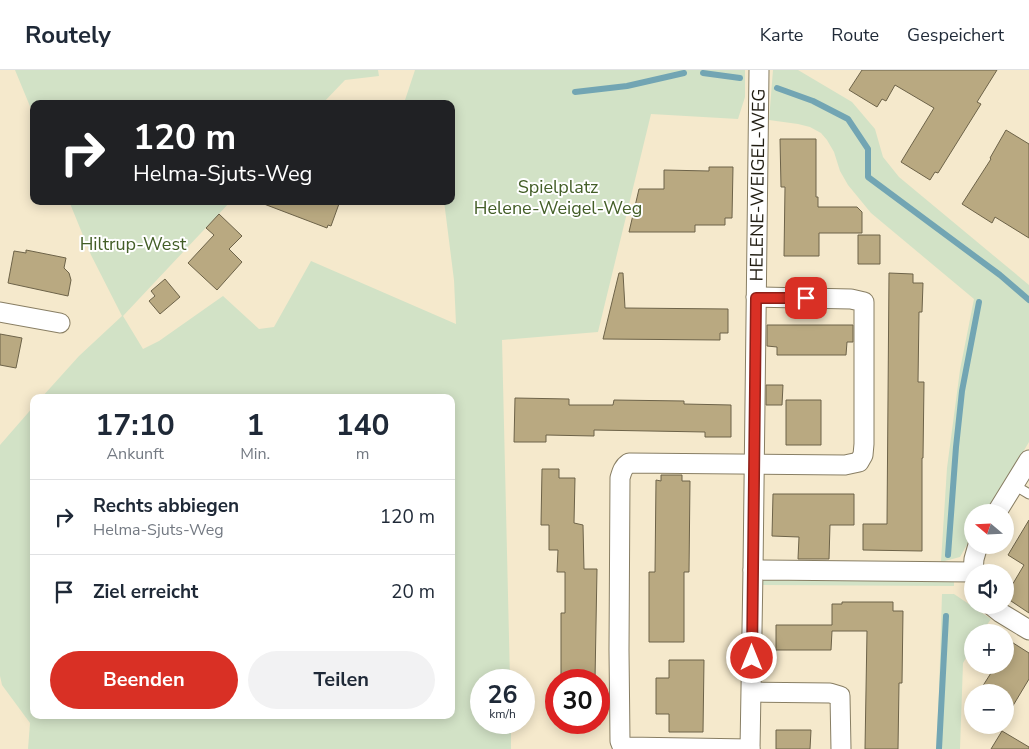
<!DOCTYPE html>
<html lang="de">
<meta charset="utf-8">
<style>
:root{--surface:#fff;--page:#f2f2f3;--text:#1f2937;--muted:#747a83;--line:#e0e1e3;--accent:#d93025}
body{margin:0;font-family:"Nunito Sans",sans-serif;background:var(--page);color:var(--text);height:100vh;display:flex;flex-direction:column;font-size:19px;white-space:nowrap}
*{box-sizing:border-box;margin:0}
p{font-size:16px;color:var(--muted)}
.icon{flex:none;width:28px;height:28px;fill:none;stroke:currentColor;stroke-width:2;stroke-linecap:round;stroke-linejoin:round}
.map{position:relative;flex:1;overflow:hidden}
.panel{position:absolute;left:30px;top:324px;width:425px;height:325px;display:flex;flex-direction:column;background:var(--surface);border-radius:10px;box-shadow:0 2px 12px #0003}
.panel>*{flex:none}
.banner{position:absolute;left:30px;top:30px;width:425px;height:105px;border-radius:10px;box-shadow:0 2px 12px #0003;background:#202124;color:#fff;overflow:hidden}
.needle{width:32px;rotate:289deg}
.fabs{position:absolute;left:964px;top:434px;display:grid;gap:10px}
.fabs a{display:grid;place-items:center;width:50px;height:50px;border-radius:50%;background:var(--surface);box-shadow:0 2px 12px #0003;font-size:25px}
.speed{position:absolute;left:470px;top:599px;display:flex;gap:10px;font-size:25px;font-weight:700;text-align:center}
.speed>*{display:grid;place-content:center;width:65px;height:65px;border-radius:50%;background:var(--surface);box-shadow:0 2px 12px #0003;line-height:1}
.speed small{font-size:12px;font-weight:400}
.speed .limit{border:8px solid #d22;background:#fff;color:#111}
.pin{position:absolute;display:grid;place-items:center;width:42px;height:42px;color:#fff;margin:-21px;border-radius:10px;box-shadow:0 2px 8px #0006}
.me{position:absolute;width:55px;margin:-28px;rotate:0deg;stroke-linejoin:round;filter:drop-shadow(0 0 4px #0008)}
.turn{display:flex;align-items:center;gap:18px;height:105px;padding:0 20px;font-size:22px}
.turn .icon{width:65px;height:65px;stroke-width:2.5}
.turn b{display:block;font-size:35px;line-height:42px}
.eta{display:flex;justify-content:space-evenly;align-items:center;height:85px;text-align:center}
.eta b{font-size:30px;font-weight:700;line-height:35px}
.button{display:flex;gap:10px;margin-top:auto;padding:10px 20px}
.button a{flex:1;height:58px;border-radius:30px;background:var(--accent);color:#fff;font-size:20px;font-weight:700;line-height:58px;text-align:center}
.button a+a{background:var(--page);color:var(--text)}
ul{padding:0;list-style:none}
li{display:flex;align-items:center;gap:15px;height:75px;padding:0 20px;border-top:1px solid var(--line)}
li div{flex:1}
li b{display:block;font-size:19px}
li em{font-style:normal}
header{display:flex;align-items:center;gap:30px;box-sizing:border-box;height:70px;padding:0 25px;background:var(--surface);border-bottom:1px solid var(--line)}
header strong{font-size:24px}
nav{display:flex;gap:28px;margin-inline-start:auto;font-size:18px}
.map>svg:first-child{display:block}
.green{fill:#d2e2c6}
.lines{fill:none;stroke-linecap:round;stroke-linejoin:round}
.stream{stroke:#72a5b3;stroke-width:6}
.building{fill:#b9a981;stroke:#6d6349}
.lane-casing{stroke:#887e63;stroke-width:11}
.street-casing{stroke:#887e63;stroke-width:21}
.lane{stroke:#fff;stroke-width:9}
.street{stroke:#fff;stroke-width:19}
.route-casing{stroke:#8d1f18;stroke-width:12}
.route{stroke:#d93025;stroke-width:9}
.labels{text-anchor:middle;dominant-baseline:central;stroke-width:4;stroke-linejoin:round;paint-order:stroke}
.street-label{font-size:18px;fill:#201c11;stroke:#fff}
.park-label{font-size:18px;fill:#435e27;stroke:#fff}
</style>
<header>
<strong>Routely</strong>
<nav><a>Karte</a><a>Route</a><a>Gespeichert</a></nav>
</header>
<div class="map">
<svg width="1029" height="679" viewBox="0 0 1029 679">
<rect width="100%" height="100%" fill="#f5e9cc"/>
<path class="green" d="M15 0H378L379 6 345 10 322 34H34V46Z
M415 0H745V27L738 49 651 44 598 262 502 270 510 610H481V652L511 653V679H28L30 653 2 615 0 606V375L34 336V645H451V328L42 327 79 286 122 246 91 185 69 131H231L123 246 143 279 159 271 223 226 259 259 274 257 311 191 456 254 454 210 444 131H451V34H412L405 30Z
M773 0H798L852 32 875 59 883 87 899 107 1029 215V372L987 442H972V466L960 487 941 492 947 398 960 300 974 229 871 143 848 115 840 101 834 82 827 70 821 63 810 57 798 54 769 50Z
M762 510 954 511V516L762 515Z
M942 524H954L991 549 982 562H972V578L963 593 960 679H936L939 622Z"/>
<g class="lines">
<path class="stream" d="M703 3 740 8
M777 18 813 31 848 49 868 79V107L1000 205 1029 230
M575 22 627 16 684 3
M948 485 956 377 962 321 979 232
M939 679 946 546"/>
</g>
<path class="building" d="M862 0H997L977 32 981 34 938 103 935 102 930 110 901 92 934 38 895 15 886 31 882 29 877 37 849 20Z
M1006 60 1029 74V168L995 147 992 153 962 134 991 89 990 88Z
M780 69H816V127H818V137H857L862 142V163H819V186H784L785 117H781Z
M709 97H733L732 148H725V155H695V162H629L639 119H664V100L709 101Z
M265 131H340L331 156 328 155 327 158 264 134Z
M219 144 242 166 229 179 242 192 217 220 188 193 214 165 206 158Z
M858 165H880V194H858Z
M26 180 66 188 64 198 69 203 71 210 68 226 8 213 14 181 26 183Z
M619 203H623L625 238 728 239V263H720V270L603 269Z
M889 203 913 204V213H923L922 242H919L918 312H924L923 388H922V481L863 480V454H887Z
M165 209 180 227 160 244 149 231 155 226 151 221Z
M767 255H853V272H847L846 285H777V277L767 276Z
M0 264 22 268 16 298 0 295Z
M766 315H783L782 335H766Z
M515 328 569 329V335H613L614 330 684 331V334L731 335V367H705V362L594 360V366L546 365V372H514Z
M786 330H821V375H786Z
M542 399H559V408H575L574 453 583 455 584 499H597L595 610H561V543H565V502H557L558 480H549V455H541Z
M661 405H682V411H690L689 502H684V572H649V502H655L656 410 661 411Z
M773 424H854V455H830L829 489H798L799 467 772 466Z
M1029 450V543L1005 527 1024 495 1008 485Z
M842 532H893V541H903L902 613H899L898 679H865L867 561H832L831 580H776V555H832V534H842Z
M1010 571 1029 583V609L1005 649V622H979L996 595H1005V580Z
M669 590H704L703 662H669V644H656V608H669Z
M776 660H811L810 679H776Z
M1002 661 1029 677V679H991Z"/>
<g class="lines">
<defs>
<path id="lane" d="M1014 415 1029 424"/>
<g id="street">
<path d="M0 242 60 253"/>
<path d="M997 442 1029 390"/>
<path id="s1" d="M753 500 759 0"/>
<path d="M973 502 974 489 978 475"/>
<path d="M991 535 1001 543 1029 560"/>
<path d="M752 622 830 623 840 626 841 679"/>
<path d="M750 679 627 677 622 676 620 671 619 580 620 408C622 401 623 397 629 393L845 395 859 392 863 385 864 374V232L851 229 756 227"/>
<path d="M750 679 753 500 973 502"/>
</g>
</defs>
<use href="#lane" class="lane-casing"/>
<use href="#street" class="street-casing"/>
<use href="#lane" class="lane"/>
<use href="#street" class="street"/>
</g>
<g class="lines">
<defs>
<path id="route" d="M752 588 756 228H806"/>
</defs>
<use href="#route" class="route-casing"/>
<use href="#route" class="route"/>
</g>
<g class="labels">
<g class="street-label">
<text stroke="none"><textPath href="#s1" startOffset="385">HELENE-WEIGEL-WEG</textPath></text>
</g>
<g class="park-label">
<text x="558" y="117">Spielplatz<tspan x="558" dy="21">Helene-Weigel-Weg</tspan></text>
<text x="133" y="174">Hiltrup-West</text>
</g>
</g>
</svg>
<div class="fabs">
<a><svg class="needle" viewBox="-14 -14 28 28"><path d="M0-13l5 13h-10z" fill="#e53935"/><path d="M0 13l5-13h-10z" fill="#747a83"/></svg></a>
<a><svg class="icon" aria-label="sound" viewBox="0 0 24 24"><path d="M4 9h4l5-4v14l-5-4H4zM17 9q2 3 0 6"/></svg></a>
<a>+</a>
<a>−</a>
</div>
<div class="speed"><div>26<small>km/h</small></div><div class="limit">30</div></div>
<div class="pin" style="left:806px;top:228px;background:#d93025"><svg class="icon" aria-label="arrive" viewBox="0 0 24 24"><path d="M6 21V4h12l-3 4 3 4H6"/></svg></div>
<svg class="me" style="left:752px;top:588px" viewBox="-20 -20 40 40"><circle r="17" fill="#d93025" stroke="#fff" stroke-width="3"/><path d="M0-11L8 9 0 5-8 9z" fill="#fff"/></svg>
<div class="banner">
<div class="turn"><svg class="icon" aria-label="right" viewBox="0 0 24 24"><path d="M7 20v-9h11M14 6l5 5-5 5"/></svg><div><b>120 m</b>Helma-Sjuts-Weg</div></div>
</div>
<section class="panel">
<div class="eta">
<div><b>17:10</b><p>Ankunft</p></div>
<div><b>1</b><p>Min.</p></div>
<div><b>140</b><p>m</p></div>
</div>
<ul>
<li><svg class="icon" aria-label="right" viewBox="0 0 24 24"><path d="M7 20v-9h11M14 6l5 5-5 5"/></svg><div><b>Rechts abbiegen</b><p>Helma-Sjuts-Weg</p></div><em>120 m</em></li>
<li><svg class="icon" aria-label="arrive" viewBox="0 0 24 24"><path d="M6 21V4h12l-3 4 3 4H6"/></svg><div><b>Ziel erreicht</b></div><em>20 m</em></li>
</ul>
<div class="button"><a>Beenden</a><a>Teilen</a></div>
</section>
</div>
